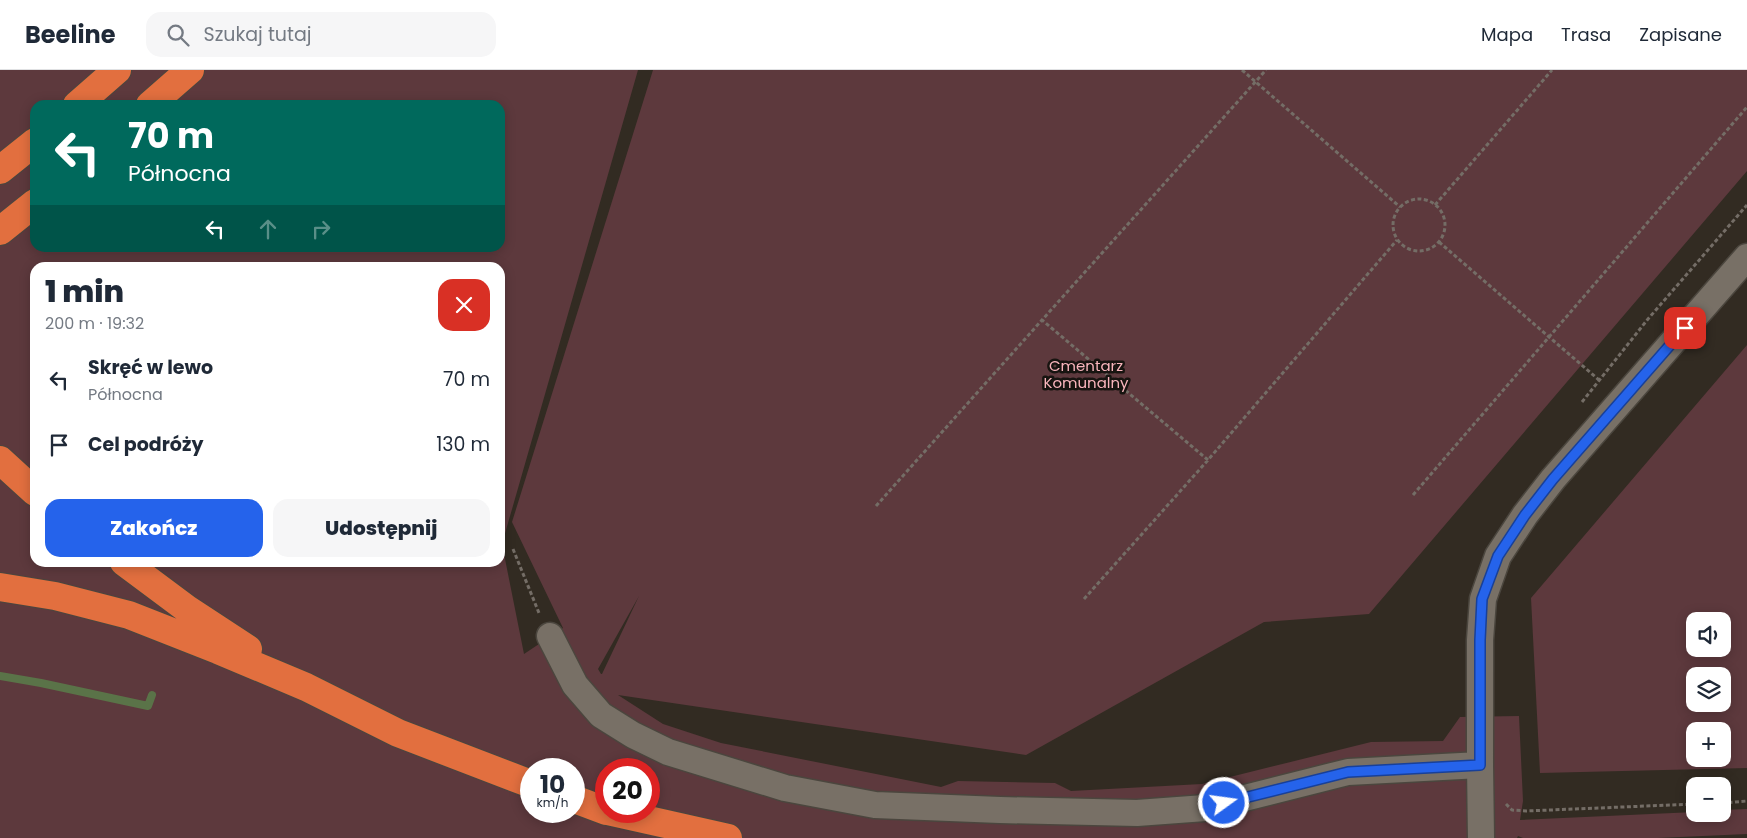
<!DOCTYPE html>
<html lang="pl">
<meta charset="utf-8">
<style>
:root{--surface:#fff;--page:#f6f6f7;--text:#1f2937;--muted:#747a83;--line:#e0e1e3;--accent:#2563eb}
body{margin:0;font-family:Poppins,sans-serif;background:var(--page);color:var(--text);height:100vh;display:flex;flex-direction:column;font-size:19px;white-space:nowrap}
*{box-sizing:border-box;margin:0}
p{font-size:16px;color:var(--muted)}
.icon{flex:none;width:28px;height:28px;fill:none;stroke:currentColor;stroke-width:2;stroke-linecap:round;stroke-linejoin:round}
.map{position:relative;flex:1;overflow:hidden}
.sheet{position:absolute;left:30px;top:192px;width:475px;height:305px;display:flex;flex-direction:column;background:var(--surface);border-radius:15px;box-shadow:0 2px 12px #0003}
.sheet>*{flex:none}
.guide{position:absolute;left:30px;top:30px;width:475px;height:152px;border-radius:15px;box-shadow:0 2px 12px #0003;background:#00695c;color:#fff;overflow:hidden}
.controls{position:absolute;left:1686px;top:542px;display:grid;gap:10px}
.controls a{display:grid;place-items:center;width:45px;height:45px;border-radius:10px;background:var(--surface);box-shadow:0 2px 12px #0003;font-size:25px}
.speed{position:absolute;left:520px;top:688px;display:flex;gap:10px;font-size:25px;font-weight:700;text-align:center}
.speed>*{display:grid;place-content:center;width:65px;height:65px;border-radius:50%;background:var(--surface);box-shadow:0 2px 12px #0003;line-height:1}
.speed small{font-size:12px;font-weight:400}
.speed .limit{border:8px solid #d22;background:#fff;color:#111}
.pin{position:absolute;display:grid;place-items:center;width:42px;height:42px;color:#fff;margin:-21px;border-radius:10px;box-shadow:0 2px 8px #0006}
.me{position:absolute;width:55px;margin:-28px;rotate:76deg;stroke-linejoin:round;filter:drop-shadow(0 0 4px #0008)}
.turn{display:flex;align-items:center;gap:18px;height:105px;padding:0 15px;font-size:22px}
.turn .icon{width:65px;height:65px;stroke-width:2.5}
.turn b{display:block;font-size:35px;line-height:42px}
.lanes{display:flex;align-items:center;height:48px;padding:0 15px;background:#0003;justify-content:center;gap:25px;direction:ltr}
.lanes .off{opacity:.35}
.round{display:grid;place-items:center;flex:none;width:52px;height:52px;border-radius:15px;background:var(--page)}
.overview{display:flex;align-items:center;justify-content:space-between;height:85px;padding:0 15px}
h1{font-size:30px;font-weight:800;line-height:38px}
.cta{display:flex;gap:10px;margin-top:auto;padding:10px 15px}
.cta a{flex:1;height:58px;border-radius:15px;background:var(--accent);color:#fff;font-size:20px;font-weight:800;line-height:58px;text-align:center}
.cta a+a{background:var(--page);color:var(--text)}
ul{padding:0;list-style:none}
li{display:flex;align-items:center;gap:15px;height:65px;padding:0 15px}
li div{flex:1}
li b{display:block;font-size:19px}
li em{font-style:normal}
header{display:flex;align-items:center;gap:30px;box-sizing:border-box;height:70px;padding:0 25px;background:var(--surface);border-bottom:1px solid var(--line)}
header strong{font-size:24px}
nav{display:flex;gap:28px;margin-inline-start:auto;font-size:18px}
.search{width:350px;height:45px;background:var(--page);display:flex;align-items:center;gap:12px;box-sizing:border-box;padding:0 18px;border-radius:15px;color:var(--muted);font-size:19px}
.map>svg:first-child{display:block}
.green{fill:#5d393d;fill-rule:evenodd}
.lines{fill:none;stroke-linecap:round;stroke-linejoin:round}
.stream{stroke:#5a7348;stroke-width:8}
.minor-casing{stroke:#4b463e;stroke-width:29}
.highway-casing{stroke:#4b463e;stroke-width:30}
.path{stroke:#746d66;stroke-width:3;stroke-dasharray:4 2.5;stroke-linecap:butt}
.minor{stroke:#787066;stroke-width:26}
.highway{stroke:#e26f3f;stroke-width:28}
.route-casing{stroke:#184099;stroke-width:12}
.route{stroke:#2563eb;stroke-width:9}
.labels{text-anchor:middle;dominant-baseline:central;stroke-width:5;stroke-linejoin:round;paint-order:stroke}
.park-label{font-size:15px;fill:#f9b5bc;stroke:#171410}
</style>
<header>
<strong>Beeline</strong>
<div class="search"><svg class="icon" aria-label="search" viewBox="0 0 24 24"><circle cx="10" cy="10" r="6"/><path d="M15 15l6 6"/></svg>Szukaj tutaj</div>
<nav><a>Mapa</a><a>Trasa</a><a>Zapisane</a></nav>
</header>
<div class="map">
<svg width="1747" height="768" viewBox="0 0 1747 768">
<rect width="100%" height="100%" fill="#322b22"/>
<path class="green" d="M0 0H638L502 474 524 584 563 558 512 452 653 0H1747V101L1369 544 1264 552 1026 685 618 625 663 654 721 673 941 717 958 711 1055 713 1071 721 1202 714 1371 672 1443 671 1460 647 1519 646 1523 731 1520 750 1695 742V744H1722L1723 740 1747 739V764L1658 768H1523L1518 766 1517 768H0ZM35 35H500V178H35ZM35 198H500V492H35ZM639 526 602 604H601L598 599ZM531 699H574V741H531ZM606 699H649V741H606Z
M1747 275V698L1540 703 1531 528ZM1722 551V579H1695V551ZM1722 606V634H1695V606ZM1722 661V689H1695V661Z"/>
<g class="lines">
<path class="stream" d="M0 606 41 613 148 636 152 625"/>
<defs>
<path id="minor" d="M550 566 575 615 601 645 633 665 668 682 785 718 875 735 1000 740 1137 743 1205 738 1348 702 1480 695
M1481 768 1480 695V570L1483 529 1498 486 1525 445 1553 409 1747 187"/>
<path id="highway" d="M77 35 117 0
M150 35 190 0
M0 100 35 72
M0 161 35 133
M0 390 35 422
M124 492 187 539 248 579
M0 517 55 526 129 545 218 580 306 617 398 663 531 714
M574 729 606 741
M608 741 728 768"/>
</defs>
<use href="#minor" class="minor-casing"/>
<use href="#highway" class="highway-casing"/>
<path class="path" d="M1242 0 1400 137
M1393 155a26 26 0 1 1 52 0a26 26 0 1 1-52 0Z
M1435 135 1552 0
M1439 172 1599 310
M1582 332 1648 249 1747 135
M1208 390 1042 250 1266 0
M1413 425 1747 37
M876 436 1042 250
M513 479 539 543
M1084 529 1208 390 1397 170
M1722 733 1747 731
M1506 734 1512 740 1526 741 1695 734"/>
<use href="#minor" class="minor"/>
<use href="#highway" class="highway"/>
</g>
<g class="lines">
<defs>
<path id="route" d="M1224 733 1348 702 1480 695V570L1482 529 1498 486 1525 445 1553 409 1685 258"/>
</defs>
<use href="#route" class="route-casing"/>
<use href="#route" class="route"/>
</g>
<g class="labels">
<g class="park-label">
<text x="1086" y="295">Cmentarz<tspan x="1086" dy="17">Komunalny</tspan></text>
</g>
</g>
</svg>
<div class="controls">
<a><svg class="icon" aria-label="sound" viewBox="0 0 24 24"><path d="M4 9h4l5-4v14l-5-4H4zM17 9q2 3 0 6"/></svg></a>
<a><svg class="icon" aria-label="layers" viewBox="0 0 24 24"><path d="M12 4l9 5-9 5-9-5zM3 14l9 5 9-5"/></svg></a>
<a>+</a>
<a>−</a>
</div>
<div class="speed"><div>10<small>km/h</small></div><div class="limit">20</div></div>
<div class="pin" style="left:1685px;top:258px;background:#d93025"><svg class="icon" aria-label="arrive" viewBox="0 0 24 24"><path d="M6 21V4h12l-3 4 3 4H6"/></svg></div>
<svg class="me" style="left:1224px;top:733px" viewBox="-20 -20 40 40"><circle r="17" fill="#2563eb" stroke="#fff" stroke-width="3"/><path d="M0-11L8 9 0 5-8 9z" fill="#fff"/></svg>
<div class="guide">
<div class="turn"><svg class="icon" aria-label="left" viewBox="0 0 24 24"><path d="M17 20v-9H6M10 6l-5 5 5 5"/></svg><div><b>70 m</b>Północna</div></div>
<div class="lanes"><svg class="icon" aria-label="left" viewBox="0 0 24 24"><path d="M17 20v-9H6M10 6l-5 5 5 5"/></svg><svg class="icon off" aria-label="ahead" viewBox="0 0 24 24"><path d="M12 20V5M6 11l6-6 6 6"/></svg><svg class="icon off" aria-label="right" viewBox="0 0 24 24"><path d="M7 20v-9h11M14 6l5 5-5 5"/></svg></div>
</div>
<section class="sheet">
<div class="overview"><div><h1>1 min</h1><p>200 m · 19:32</p></div><a class="round" style="background:#d93025;color:#fff"><svg class="icon" aria-label="close" viewBox="0 0 24 24"><path d="M6 6l12 12M18 6L6 18"/></svg></a></div>
<ul>
<li><svg class="icon" aria-label="left" viewBox="0 0 24 24"><path d="M17 20v-9H6M10 6l-5 5 5 5"/></svg><div><b>Skręć w lewo</b><p>Północna</p></div><em>70 m</em></li>
<li><svg class="icon" aria-label="arrive" viewBox="0 0 24 24"><path d="M6 21V4h12l-3 4 3 4H6"/></svg><div><b>Cel podróży</b></div><em>130 m</em></li>
</ul>
<div class="cta"><a>Zakończ</a><a>Udostępnij</a></div>
</section>
</div>
